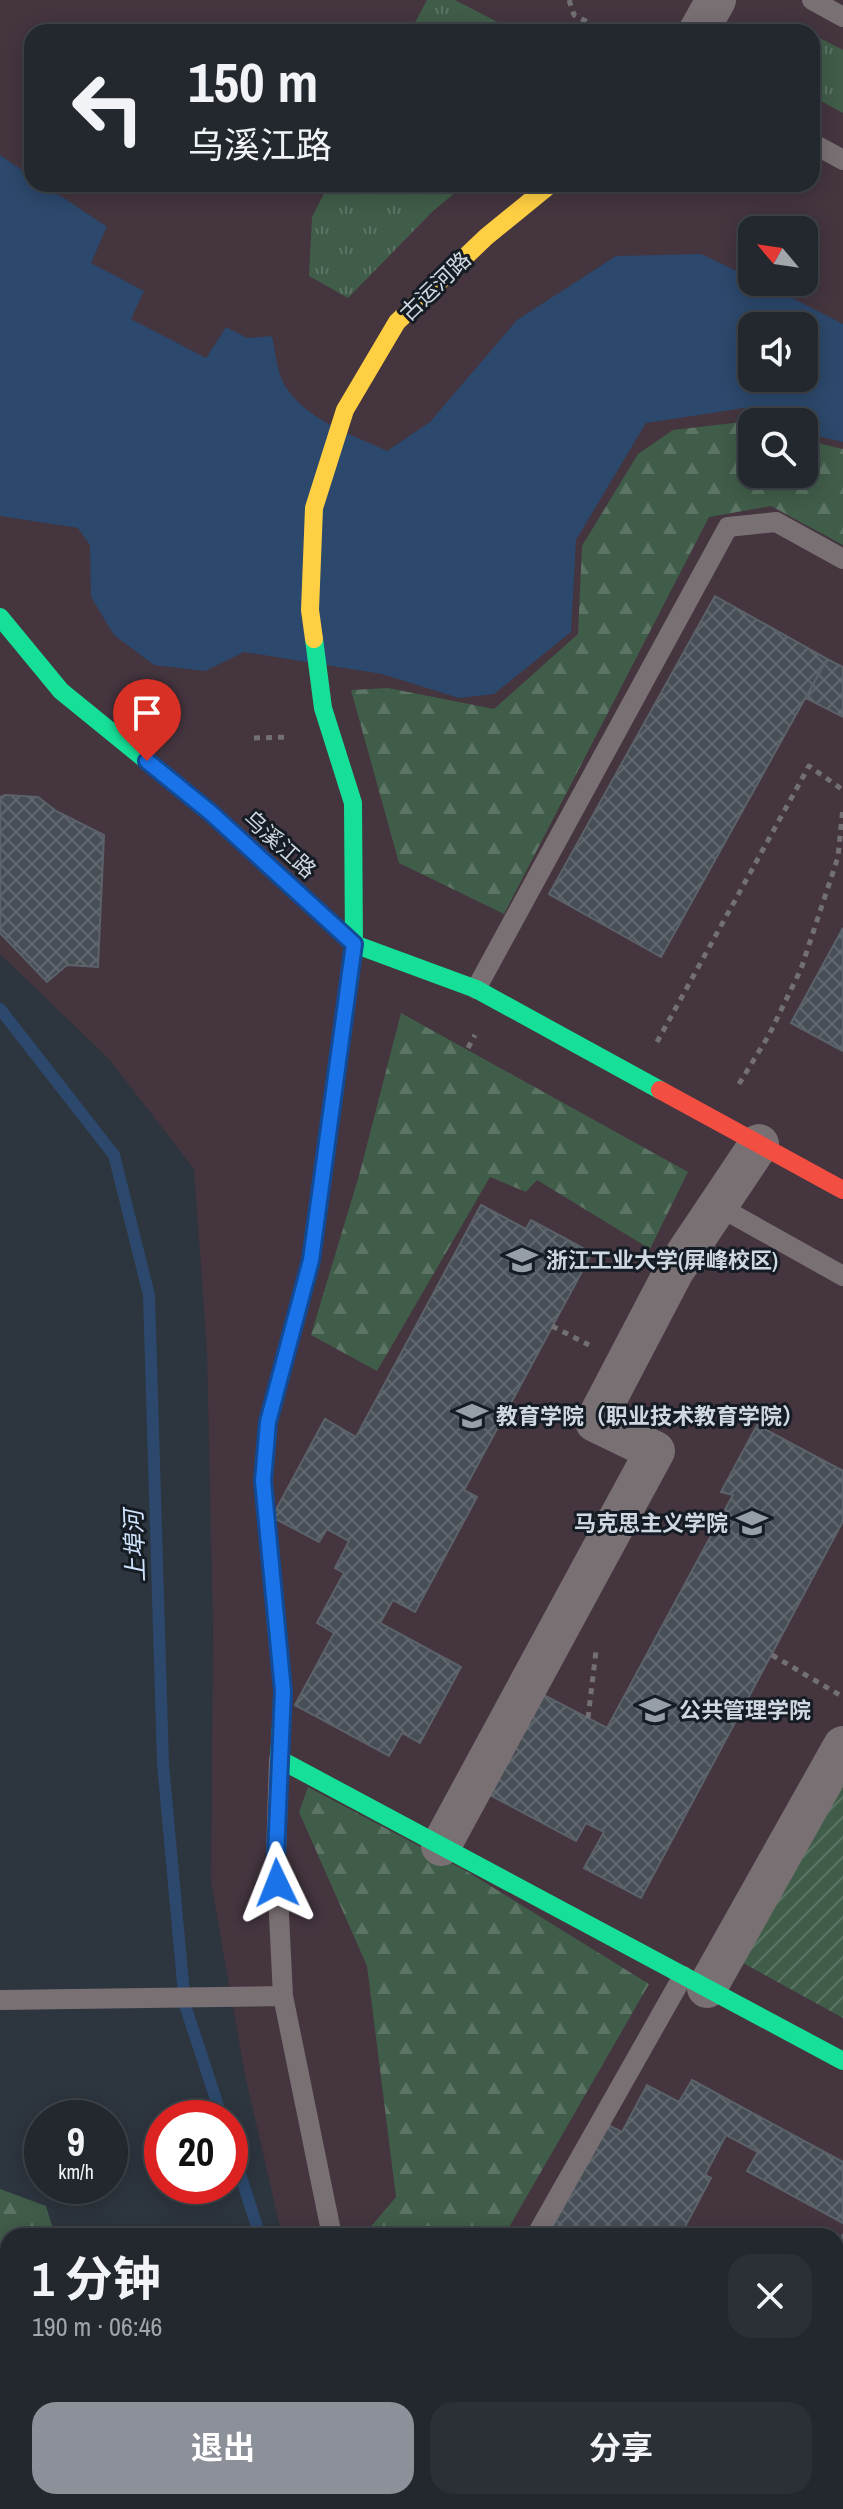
<!DOCTYPE html>
<html lang="zh">
<meta charset="utf-8">
<style>
:root{--surface:#22282e;--page:#2a3036;--text:#f1f3f6;--muted:#a2a6aa;--line:#3f444a;--accent:#8c9099}
body{margin:0;font-family:"Archivo Narrow","Noto Sans SC",sans-serif;background:var(--page);color:var(--text);height:100vh;display:flex;flex-direction:column;font-size:30px;white-space:nowrap}
*{box-sizing:border-box;margin:0}
p{font-size:26px;color:var(--muted)}
.icon{flex:none;width:44px;height:44px;fill:none;stroke:currentColor;stroke-width:2;stroke-linecap:round;stroke-linejoin:round}
.map{position:relative;flex:1;overflow:hidden}
.side{position:absolute;left:0px;top:2228px;width:844px;height:282px;display:flex;flex-direction:column;background:var(--surface);border-radius:24px 24px 0 0;box-shadow:0 4px 20px #0003,0 0 0 2px var(--line)}
.side>*{flex:none}
.top-card{position:absolute;left:24px;top:24px;width:796px;height:168px;border-radius:24px;box-shadow:0 4px 20px #0003,0 0 0 2px var(--line);background:#22282e;color:var(--text);overflow:hidden}
.needle{width:52px;rotate:299deg}
.tools{position:absolute;left:738px;top:216px;display:grid;gap:16px}
.tools a{display:grid;place-items:center;width:80px;height:80px;border-radius:16px;background:var(--surface);box-shadow:0 4px 20px #0003,0 0 0 2px var(--line);font-size:40px}
.speed{position:absolute;left:24px;top:2100px;display:flex;gap:16px;font-size:40px;font-weight:700;text-align:center}
.speed>*{display:grid;place-content:center;width:104px;height:104px;border-radius:50%;background:var(--surface);box-shadow:0 4px 20px #0003,0 0 0 2px var(--line);line-height:1}
.speed small{font-size:20px;font-weight:400}
.speed .limit{border:12px solid #d22;background:#fff;color:#111}
.pin{position:absolute;display:grid;place-items:center;width:68px;height:68px;color:#fff;margin:-82px -34px;border-radius:50% 50% 50% 0;rotate:-45deg;box-shadow:0 0 8px #0007}
.pin .icon{rotate:45deg}
.me{position:absolute;width:88px;margin:-44px;rotate:358deg;stroke-linejoin:round;filter:drop-shadow(0 0 6px #0008)}
.turn{display:flex;align-items:center;gap:28px;height:168px;padding:0 32px;font-size:36px}
.turn .icon{width:104px;height:104px;stroke-width:2.5}
.turn b{display:block;font-size:56px;line-height:68px}
.round{display:grid;place-items:center;flex:none;width:84px;height:84px;border-radius:24px;background:var(--page)}
.summary{display:flex;align-items:center;justify-content:space-between;height:136px;padding:0 32px}
h1{font-size:48px;font-weight:700;line-height:60px}
.cta{display:flex;gap:16px;margin-top:auto;padding:16px 32px}
.cta a{flex:1;height:92px;border-radius:24px;background:var(--accent);color:#fff;font-size:32px;font-weight:700;line-height:92px;text-align:center}
.cta a+a{background:var(--page);color:var(--text)}
.map>svg:first-child{display:block}
.education{fill:#44353f;fill-rule:evenodd}
.grass{fill:url(#grass-tufts)}
.forest{fill:url(#forest-firs)}
.garden{fill:url(#garden-furrows)}
.water{fill:#2c486c;fill-rule:evenodd}
.lines{fill:none;stroke-linecap:round;stroke-linejoin:round}
.stream{stroke:#2c486c;stroke-width:12}
.building{fill:url(#building-cross-hatch);stroke:#5c6269;stroke-width:2}
.path{stroke:#737074;stroke-width:5;stroke-dasharray:6 6;stroke-linecap:butt}
.lane{stroke:#797073;stroke-width:20}
.street{stroke:#797073;stroke-width:40}
.fast{stroke:#16e098;stroke-width:18}
.slow{stroke:#ffcf43;stroke-width:18}
.jam{stroke:#f24e42;stroke-width:18}
.route-casing{stroke:#114b97;stroke-width:20}
.route{stroke:#1a73e8;stroke-width:14}
.labels{text-anchor:middle;dominant-baseline:central;stroke-width:6;stroke-linejoin:round;paint-order:stroke}
.street-label{font-size:22px;fill:#cfd8e1;stroke:#161c23}
.poi-label{font-size:22px;font-weight:bold;fill:#cfd8e1;stroke:#161c23;text-anchor:start}
.water-label{font-size:24px;font-style:italic;fill:#d0e4fe;stroke:#161c23}
</style>
<div class="map">
<svg width="843" height="2509" viewBox="0 0 843 2509">
<defs>
<pattern id="grass-tufts" width="24" height="20" patternUnits="userSpaceOnUse" patternTransform="scale(2)"><rect width="24" height="20" fill="#405d49"/><path d="M3 7l-1-3M5 7V3M7 7l1-3M15 17l-1-3M17 17v-4M19 17l1-3" fill="none" stroke="#5b7463"/></pattern>
<pattern id="forest-firs" width="22" height="20" patternUnits="userSpaceOnUse" patternTransform="scale(2)"><rect width="22" height="20" fill="#405d49"/><path d="M5 1l3.5 6h-7zM16 11l3.5 6h-7z" fill="#5b7463"/></pattern>
<pattern id="garden-furrows" width="10" height="10" patternUnits="userSpaceOnUse" patternTransform="scale(2)"><rect width="10" height="10" fill="#405d49"/><path d="M-1 1l2-2M0 10L10 0M9 11l2-2" fill="none" stroke="#5b7463"/></pattern>
<pattern id="building-cross-hatch" width="8" height="8" patternUnits="userSpaceOnUse" patternTransform="scale(2)"><rect width="8" height="8" fill="#474e56"/><path d="M0 0l8 8M0 8l8-8" fill="none" stroke="#60676e"/></pattern>
</defs>
<rect width="100%" height="100%" fill="#2d353e"/>
<path class="education" d="M0 0H843V2509H361L359 2502H836V2236H282L245 2075 211 1882 213 1630 207 1351 194 1169 109 1059 0 954ZM32 32H812V184H32ZM752 230H804V282H752ZM752 326H804V378H752ZM752 422H804V474H752Z"/>
<path class="grass" d="M427 0H455L517 32H410Z
M812 34 843 50V113L812 96Z
M329 184H466L434 210 348 298 309 276 312 217Z"/>
<path class="forest" d="M768 419 775 422H752V474H804V436L822 444 843 449V545L771 506 709 517 504 914 399 863 351 690 388 688 494 709 578 634 582 546 638 454 673 430Z
M401 1013 688 1172 650 1249 537 1180 526 1192 490 1177 377 1371 311 1335 360 1172Z
M308 1787 468 1872 649 1984 504 2236H363L396 2197 367 1966 299 1812Z
M0 2189 46 2206 55 2236H8V2502H131L133 2509H0Z"/>
<path class="garden" d="M843 1763V2018L734 1958Z"/>
<path class="water" d="M0 155 32 177V184C49 184 88 216 107 226L91 263 144 291 131 319 206 358 226 327 247 338 272 336C275 351 277 371 284 384 305 420 351 434 387 451L430 422 517 320 616 256 701 254 752 278V282H761L843 324V442L818 436 804 422 788 412 744 408 646 423 576 540 571 632 494 694 459 698 382 674 244 652 205 671 154 665 114 635 91 597 90 545 78 528 0 516ZM752 326H804V378H752Z"/>
<g class="lines">
<path class="stream" d="M0 1009 114 1155 149 1295 163 1764 185 2005 222 2118
M230 2143 260 2236
M343 2502 345 2509"/>
</g>
<path class="building" d="M715 596 827 659 661 957 549 894Z
M827 659 843 667V717L806 698Z
M5 795 38 797 56 811 104 835 98 967 67 965 47 982 0 933V797Z
M843 928V1051L791 1023Z
M481 1205 526 1229 531 1220 592 1253 464 1490 477 1497 415 1612 393 1600 380 1623 461 1667 420 1743 402 1733 389 1756 295 1705 334 1633 317 1623 344 1573 335 1568 349 1541 327 1529 319 1542 272 1517 325 1419 356 1437Z
M757 1425 843 1471V1521L641 1898 584 1868 604 1832 586 1823 576 1841 490 1795 544 1695 607 1728 733 1495 721 1492Z
M692 2080 843 2162V2223L747 2171 758 2152 726 2135 705 2175 711 2178 680 2236H548L608 2125 622 2132 647 2085 679 2102Z
M843 2234V2456L838 2453 836 2456V2247Z
M454 2502H577L574 2509H467Z
M724 2502H811L807 2509H737Z"/>
<g class="lines">
<path class="path" d="M569 0 574 15 607 32
M254 738 289 737
M657 1042 809 766 843 790
M468 1048 475 1035
M739 1084 769 1035 801 969 838 857 843 807
M552 1326 589 1345
M772 1655 843 1697
M588 1718 596 1651 594 1649"/>
<path class="lane" d="M812 0 843 17
M812 143 843 160
M476 989 728 527 776 522 843 559
M718 1206 843 1276
M279 1759 276 1855 283 1996 332 2236
M0 2000 283 1996
M536 2236 683 1976
M414 2502 416 2509"/>
<path class="street" d="M698 32 716 0
M441 1846 655 1451 595 1422 674 1271 759 1144
M707 1988 843 1746"/>
<path class="fast" d="M0 617 61 691 211 813 354 944 476 989 660 1090
M314 639 323 708 353 803 354 944 326 1150
M279 1654 283 1691 279 1759 843 2061"/>
<path class="slow" d="M314 639 310 610 314 508 345 410 397 322 486 237 551 184
M279 1654 263 1481 268 1422 311 1260 326 1150"/>
<path class="jam" d="M660 1090 843 1190"/>
</g>
<g class="lines">
<defs>
<path id="route" d="M147 761 211 813 354 944 311 1260 268 1422 263 1481 283 1691 276 1855 277 1883"/>
</defs>
<use href="#route" class="route-casing"/>
<use href="#route" class="route"/>
</g>
<defs>
<symbol id="university-bare" viewBox="-9 -9 18 18"><path d="M0-5L7-2L0 1L-7-2ZM-4 1L0 2.5L4 1V4Q0 6-4 4Z" fill="#969fa8" stroke="#161c23" stroke-width="2.5" paint-order="stroke"/></symbol>
</defs>
<g fill-rule="evenodd">
<use href="#university-bare" x="500" y="1238" width="44" height="44"/>
<use href="#university-bare" x="450" y="1394" width="44" height="44"/>
<use href="#university-bare" x="730" y="1501" width="44" height="44"/>
<use href="#university-bare" x="633" y="1688" width="44" height="44"/>
</g>
<g class="labels">
<g class="street-label">
<text transform="translate(435 286) rotate(-44)">古运河路</text>
<text transform="translate(280 844) rotate(42)">乌溪江路</text>
</g>
<g class="poi-label">
<text x="546" y="1260">浙江工业大学(屏峰校区)</text>
<text x="496" y="1416">教育学院（职业技术教育学院）</text>
<text x="728" y="1523" text-anchor="end">马克思主义学院</text>
<text x="679" y="1710">公共管理学院</text>
</g>
<g class="water-label">
<text transform="translate(134 1546) rotate(-92)">上埠河</text>
</g>
</g>
</svg>
<div class="tools">
<a><svg class="needle" viewBox="-14 -14 28 28"><path d="M0-13l5 13h-10z" fill="#e53935"/><path d="M0 13l5-13h-10z" fill="#a2a6aa"/></svg></a>
<a><svg class="icon" aria-label="sound" viewBox="0 0 24 24"><path d="M4 9h4l5-4v14l-5-4H4zM17 9q2 3 0 6"/></svg></a>
<a><svg class="icon" aria-label="search" viewBox="0 0 24 24"><circle cx="10" cy="10" r="6"/><path d="M15 15l6 6"/></svg></a>
</div>
<div class="speed"><div>9<small>km/h</small></div><div class="limit">20</div></div>
<div class="pin" style="left:147px;top:761px;background:#d93025"><svg class="icon" aria-label="arrive" viewBox="0 0 24 24"><path d="M6 21V4h12l-3 4 3 4H6"/></svg></div>
<svg class="me" style="left:277px;top:1883px" viewBox="-20 -20 40 40"><path d="M0-17L14 15 0 8-14 15z" fill="#1a73e8" stroke="#fff" stroke-width="4"/></svg>
<div class="top-card">
<div class="turn"><svg class="icon" aria-label="left" viewBox="0 0 24 24"><path d="M17 20v-9H6M10 6l-5 5 5 5"/></svg><div><b>150 m</b>乌溪江路</div></div>
</div>
<section class="side">
<div class="summary"><div><h1>1 分钟</h1><p>190 m · 06:46</p></div><a class="round"><svg class="icon" aria-label="close" viewBox="0 0 24 24"><path d="M6 6l12 12M18 6L6 18"/></svg></a></div>
<div class="cta"><a>退出</a><a>分享</a></div>
</section>
</div>
